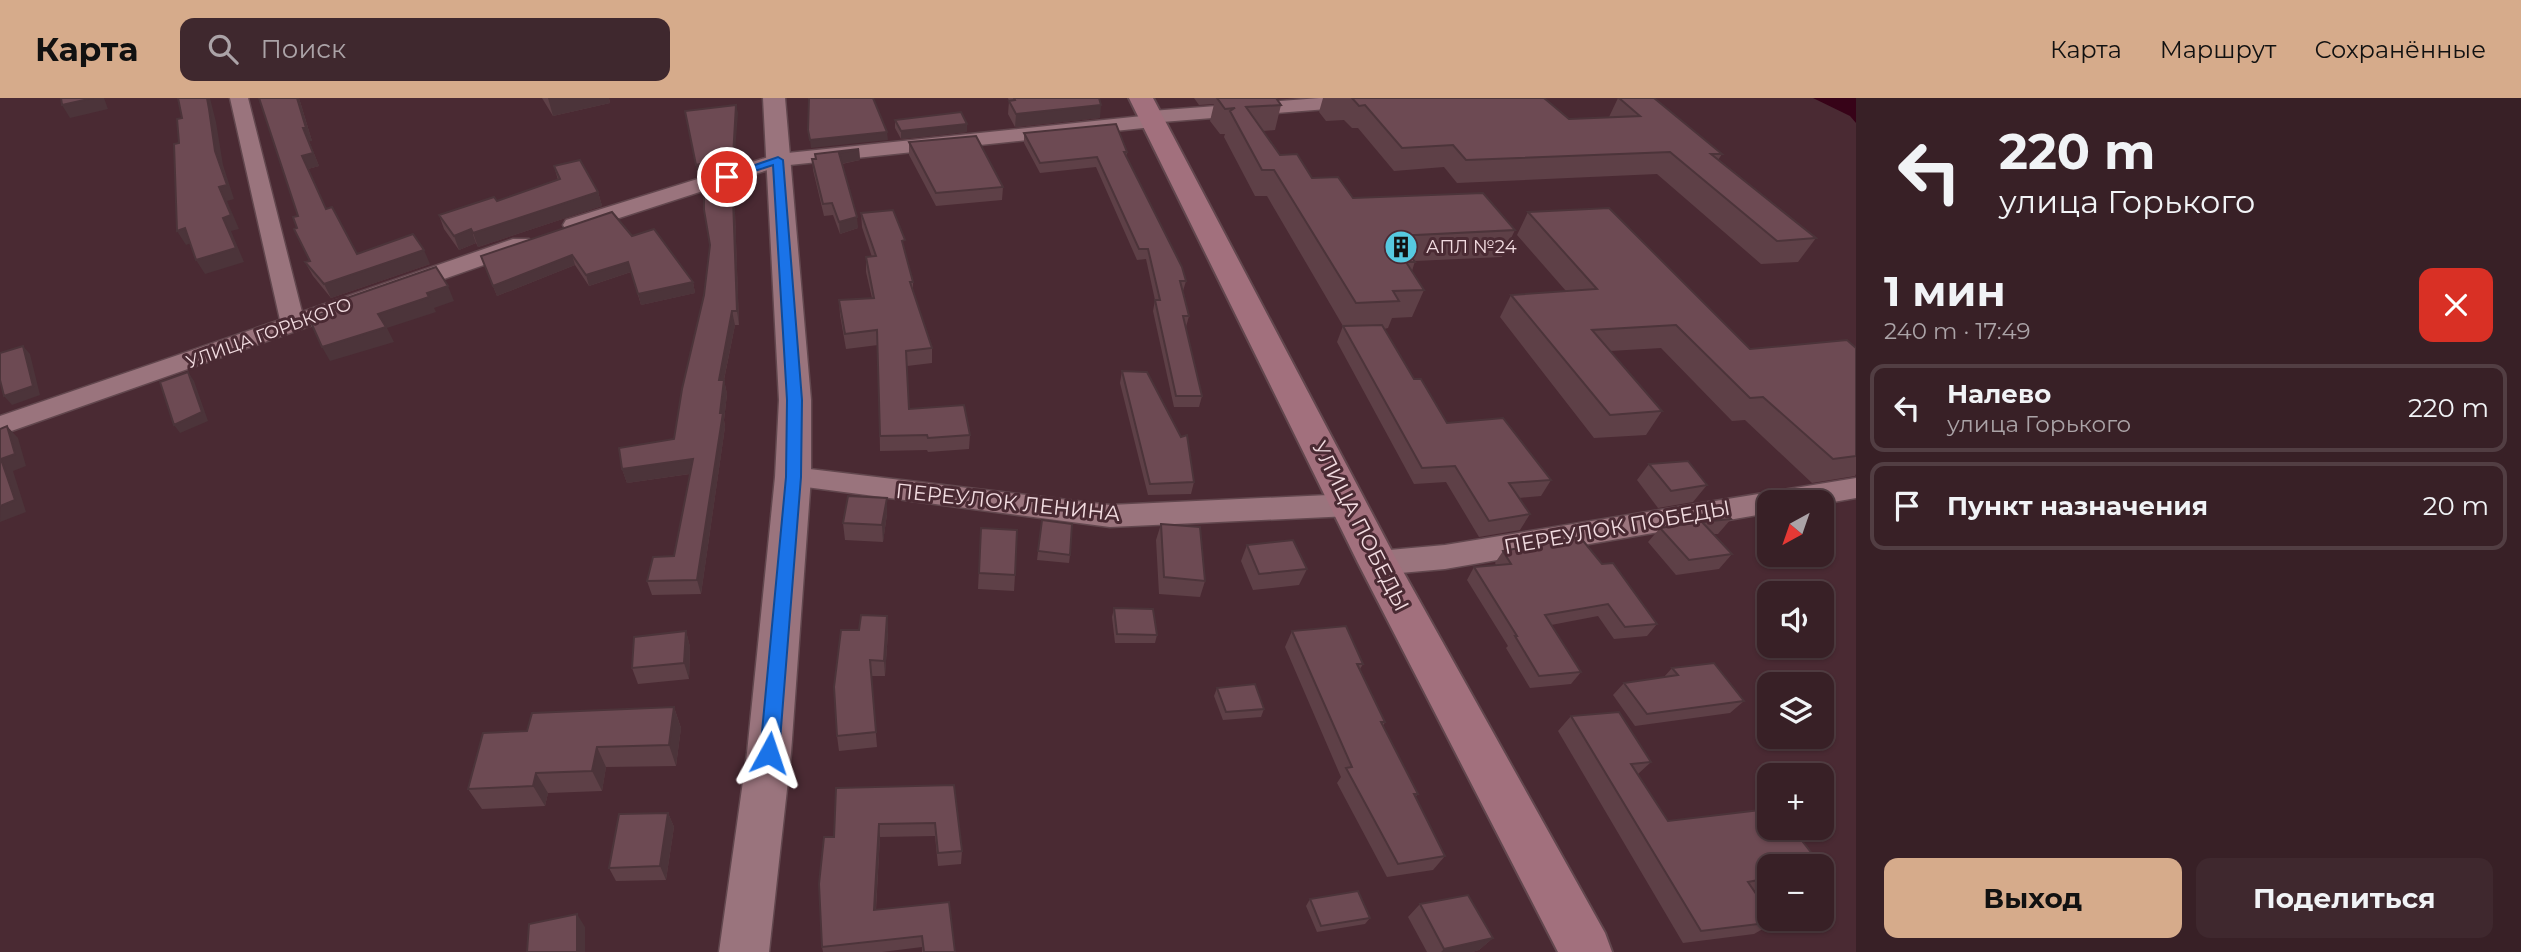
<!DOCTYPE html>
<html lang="ru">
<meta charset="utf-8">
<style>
:root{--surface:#382026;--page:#3f282e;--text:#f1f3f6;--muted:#aba3a7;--line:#523e43;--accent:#d6ab8b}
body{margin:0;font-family:Montserrat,sans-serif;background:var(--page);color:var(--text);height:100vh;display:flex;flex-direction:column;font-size:26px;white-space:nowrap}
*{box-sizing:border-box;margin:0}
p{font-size:23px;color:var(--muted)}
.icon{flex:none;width:38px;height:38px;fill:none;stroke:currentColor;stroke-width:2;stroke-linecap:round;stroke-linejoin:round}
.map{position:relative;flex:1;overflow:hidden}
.side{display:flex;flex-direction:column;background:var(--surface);width:665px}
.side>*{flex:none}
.hud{background:#382026;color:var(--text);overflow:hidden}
.needle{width:46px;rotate:220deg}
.tools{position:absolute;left:1757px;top:392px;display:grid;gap:14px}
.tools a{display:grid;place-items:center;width:77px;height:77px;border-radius:14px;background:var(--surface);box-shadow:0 2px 5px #0004,0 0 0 2px var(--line);font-size:35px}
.pin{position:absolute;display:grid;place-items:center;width:60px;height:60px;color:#fff;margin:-30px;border:4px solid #fff;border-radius:50%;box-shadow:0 2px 7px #0007}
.me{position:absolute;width:77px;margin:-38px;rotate:5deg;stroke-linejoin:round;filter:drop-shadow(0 0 5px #0008)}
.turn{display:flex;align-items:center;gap:24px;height:147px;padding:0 28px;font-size:32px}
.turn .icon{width:91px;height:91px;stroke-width:2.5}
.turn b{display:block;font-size:49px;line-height:60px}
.round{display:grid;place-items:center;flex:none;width:74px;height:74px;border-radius:14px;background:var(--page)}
.headline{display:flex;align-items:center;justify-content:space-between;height:119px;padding:0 28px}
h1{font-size:42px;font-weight:700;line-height:52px}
.button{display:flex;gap:14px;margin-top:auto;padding:14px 28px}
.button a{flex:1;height:80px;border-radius:14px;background:var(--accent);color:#111;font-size:28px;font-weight:700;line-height:80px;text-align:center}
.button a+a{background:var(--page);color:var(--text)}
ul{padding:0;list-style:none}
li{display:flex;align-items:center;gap:21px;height:88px;margin:0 14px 10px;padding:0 14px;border:4px solid var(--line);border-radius:14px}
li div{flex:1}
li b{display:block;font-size:26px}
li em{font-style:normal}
header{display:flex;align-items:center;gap:42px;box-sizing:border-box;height:98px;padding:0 35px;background:var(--accent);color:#111}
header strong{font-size:33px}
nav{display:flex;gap:38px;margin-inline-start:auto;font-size:24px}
.search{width:490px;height:63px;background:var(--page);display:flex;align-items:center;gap:18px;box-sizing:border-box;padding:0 24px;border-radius:14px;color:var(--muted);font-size:26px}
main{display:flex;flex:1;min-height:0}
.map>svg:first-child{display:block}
.water{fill:#370318}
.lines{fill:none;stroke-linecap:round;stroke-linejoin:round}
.minor-casing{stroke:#62474e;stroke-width:3}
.tertiary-casing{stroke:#62474e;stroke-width:3}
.secondary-casing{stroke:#62474e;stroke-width:4}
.minor{fill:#9a747d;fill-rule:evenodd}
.tertiary{fill:#9a747d;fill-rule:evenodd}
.secondary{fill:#a2707d;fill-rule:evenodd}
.wall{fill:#5e4047}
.shaded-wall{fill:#4c343a}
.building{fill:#6d4a53;stroke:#4c343a;stroke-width:2}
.route{fill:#1a73e8;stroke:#114b97;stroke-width:2}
.labels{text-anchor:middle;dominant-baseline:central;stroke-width:6;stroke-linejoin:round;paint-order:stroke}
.far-poi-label{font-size:18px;fill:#f2dce1;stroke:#4a2a33;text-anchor:start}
.far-street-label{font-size:18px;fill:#f2dce1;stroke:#4a2a33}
.street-label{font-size:21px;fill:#f2dce1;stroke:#4a2a33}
</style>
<header>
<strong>Карта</strong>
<div class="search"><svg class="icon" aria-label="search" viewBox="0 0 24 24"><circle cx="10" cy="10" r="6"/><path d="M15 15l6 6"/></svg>Поиск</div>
<nav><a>Карта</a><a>Маршрут</a><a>Сохранённые</a></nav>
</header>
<main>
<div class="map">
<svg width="1856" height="854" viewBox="0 0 1856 854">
<rect width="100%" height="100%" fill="#4a2a33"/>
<path class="water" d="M1813 0H1856V25L1850 18Z"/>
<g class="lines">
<defs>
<path id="minor" d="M230 0H248L302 214 513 141H529L532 146 529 151 0 337V318L280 222Z
M1320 0H1400L1391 6 1162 24 1153 29 780 68 582 132H566L563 127 566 122 778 56 1142 18 1151 13Z
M793 369 1110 407 1350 396 1360 399 1365 407 1360 415 1350 418 1110 429 783 386 779 379 783 372Z
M1856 380V400L1822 406 1769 404V415L1445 471 1378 477 1367 473 1363 465 1367 457 1378 453 1445 447Z"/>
<path id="tertiary" d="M763 0H785L811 302V379L791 655 769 854H719L747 655 775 379 779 302Z"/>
<path id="secondary" d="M1129 0H1153L1395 459 1605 835 1612 854H1558L1358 465Z"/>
</defs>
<use href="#minor" class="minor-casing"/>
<use href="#tertiary" class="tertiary-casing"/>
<use href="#secondary" class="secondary-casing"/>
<use href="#minor" class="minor"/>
<use href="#tertiary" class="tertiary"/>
<use href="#secondary" class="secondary"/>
</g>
<path class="wall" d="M259 0H299L312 43H309L319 68 308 71 326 110 357 156 430 166 331 200 313 178 305 164 310 163 298 118Z
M542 0H609L610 5 553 18Z
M1008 0H1099L1100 20 1015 29 1008 16 1009 3Z
M1194 0H1276L1281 7 1275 32 1263 33 1280 57 1312 80 1353 100 1515 132 1502 159 1415 163 1412 173 1424 192 1412 219 1392 220 1388 230 1384 231 1414 281 1447 325 1551 382 1541 398 1519 400 1530 416 1520 432 1479 439 1446 384 1414 386 1337 244 1343 228 1267 98H1255L1224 39 1225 36H1220L1210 23 1214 6 1199 7Z
M1323 0H1544L1569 21 1609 19 1618 0 1722 56 1718 62 1816 140 1798 164 1761 166 1657 76 1457 85 1444 69 1394 73 1358 30H1352L1344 22 1326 23 1319 14Z
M895 22 967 34 901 41 895 30Z
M1024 35 1127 54 1126 59 1186 183 1183 193 1189 218 1186 229 1202 298 1199 309H1174L1153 213 1155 202 1146 161 1137 162 1096 69 1040 75 1024 45Z
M909 44 1003 89 1002 102 936 108 909 57Z
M859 51 860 62 842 66 858 130 840 136 833 117 824 118 813 72 812 61H815V56Z
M554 68 598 94 602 108 478 149 476 145 459 152 444 131 439 117 497 103 558 82Z
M734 86 739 227H735L724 282 727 296 724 322 725 329 701 496 652 497 647 483 674 458 690 376 627 385 622 371 674 341Z
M1528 114 1750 251 1856 250V376L1855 378 1812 385 1745 322 1732 323 1661 250 1610 253 1662 313 1646 337 1594 340 1500 219 1511 197 1566 193 1517 137Z
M861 115 905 154 913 184V192L932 250V265L907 268 909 311 970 337 969 351 928 354 927 352 880 353 878 247 846 251 840 217 839 202 872 200 866 174V159H872L862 129Z
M632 138 693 184 695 195 641 207 631 174 589 188 575 167 497 198 481 158Z
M1122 273 1194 384 1191 396 1148 397 1120 285Z
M1649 366 1707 387 1693 404 1658 410 1637 382Z
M887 416 883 444 845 442 843 425Z
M1688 419 1731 421 1718 436H1713L1732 456 1719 471 1676 477 1648 444 1660 430 1682 427Z
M1042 422 1070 457 1069 465 1037 462Z
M1161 426 1205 483 1200 499 1159 496 1156 442Z
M981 430 1015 477 1014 493 978 491Z
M1247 447 1307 471 1299 487 1253 492 1241 463Z
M1503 453 1602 466 1657 526 1647 538 1614 541 1598 518 1551 527 1581 574 1571 586 1530 590 1506 550 1508 548 1467 482 1474 469 1496 467 1495 465Z
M1114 510 1157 537 1155 545H1115L1112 519Z
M887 518 888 534 885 578H871L877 649 839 653 837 638 859 532Z
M686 533 690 549 689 581 638 586 632 570Z
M1292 533 1363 566 1360 571 1385 624 1383 628 1418 696 1415 699 1445 758 1433 772 1387 779 1337 685 1341 679 1285 549Z
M1672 570 1744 603 1730 615 1635 628 1613 597 1624 585 1664 579Z
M1217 590 1264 611 1261 619 1223 622 1214 598Z
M674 609 681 630 676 668 606 669 602 693 548 695 545 708 482 711 468 691 527 633Z
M1619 614 1651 664 1638 676 1668 723 1769 711V730H1792L1824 771 1822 773V768H1769V790L1754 793 1769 815V821H1773L1775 824 1754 836 1683 845 1558 633 1571 618Z
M954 687 962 753 961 766 938 768 935 738 880 739 876 812 955 854H922V849L882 854H823L822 849 834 739Z
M668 715 674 729 666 782 616 783 609 770Z
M1310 801 1370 820 1365 826 1317 834 1306 808Z
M1420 806 1493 840 1479 852 1472 854H1427L1408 819Z"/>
<path class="shaded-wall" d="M93 0H104L108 11 70 20 62 7Z
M207 0H210L216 24 223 67 234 101 227 103 239 131 231 133 244 164 205 176 196 162 223 120Z
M297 0H299L312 43H309L319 68 308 71 302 58Z
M548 0H609L610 5 553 18Z
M736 7 738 15 734 67 697 75 696 67Z
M1101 7 1100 20 1015 29 1016 16Z
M967 26V34L901 41V33Z
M887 34 888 42 811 50 810 42Z
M859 51 860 62 840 66 839 55Z
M732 72 734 86 739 227 737 213Z
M598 94 602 108 478 149 473 135Z
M857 119 858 130 840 136 839 124Z
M185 130 193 144 186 147 177 133Z
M471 131 476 145 459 152 454 138Z
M424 152 430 166 331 200 324 186Z
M572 157 575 167 497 198 493 188Z
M628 164 631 174 589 188 586 177Z
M693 184 695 195 641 207 638 196Z
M448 188 454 203 434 210 436 214 387 230 394 244 330 263 322 249 378 216 427 195Z
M732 213 735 227 721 296 719 282Z
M23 248 30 256 40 297 12 307 4 298Z
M188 274 194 283 208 323 180 335 174 327Z
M724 282 727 296 724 322 725 329 701 496 697 482Z
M7 328 18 340 26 368 13 373 26 414 0 424 1 361Z
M693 361 696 375 627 385 622 371Z
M887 400V416L883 444 882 427Z
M887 518 888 534 885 578 884 563Z
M686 533 690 549 689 581 684 565Z
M674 609 681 630 676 668 669 647Z
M597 649 606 669 602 693 592 673Z
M536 675 548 695 545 708 533 688Z
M668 715 674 729 666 782 660 768Z
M879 726 880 739 875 824 874 812Z
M577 816 585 829V854H577Z
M1493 840 1479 852 1472 854H1441L1444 851Z"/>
<path class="building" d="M61 0H93L62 7Z
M178 0H207L209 11 215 53 227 87 219 89 231 117 223 120 236 150 196 162 185 130 177 133 174 46 179 45 177 21 182 20Z
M259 0H297L306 30H303L313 55 302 58 326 111 332 109 357 156 413 136 424 152 324 186 305 164 310 163 294 131 297 130 293 119 298 118Z
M809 0H873L887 34 810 42 808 32Z
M1014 0H1099L1101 7 1016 16 1009 3 1015 2Z
M1217 0H1276L1281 7 1246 9 1280 57 1297 56 1312 80 1338 79 1353 100 1483 95 1515 132 1397 138 1415 164H1406L1424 192 1393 193 1399 203 1356 205 1274 72H1262L1230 13 1235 10 1225 11Z
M1352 0H1544L1569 21 1640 18 1619 0H1654L1722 56H1711L1816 140 1777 143 1670 54 1466 62 1453 47 1402 50 1365 7 1359 8Z
M736 7 733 59 696 67 685 13Z
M961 14 967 26 901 33 895 22Z
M1116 26 1127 54H1124L1182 169 1186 183H1180L1189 218H1183L1202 298H1176L1155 202H1160L1148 151H1139L1097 59 1040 65 1024 35Z
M976 38 1003 89 936 95 909 44Z
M859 51 839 55 857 119 839 124 832 105 823 106 812 61H816L815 56Z
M580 62 598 94 473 135 471 131 454 138 439 117 494 99 497 103 560 81 554 68Z
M732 72 737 213H732L719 282H724L720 315H723L697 482 647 483 653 459 674 458 693 361 622 371 619 350 674 341 682 291 704 197 710 147 704 112V81Z
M1609 110 1750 251 1847 242 1856 250V358L1833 361 1763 299 1750 300 1676 227 1592 232 1662 313 1610 317 1511 197 1597 191 1528 114Z
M893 112 905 142 902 143 913 184H910L932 250 906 253 909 311 964 307 970 337 928 340 927 337 880 338 877 232 845 236 839 202 874 200 866 159 876 158 861 115Z
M612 114 632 138 654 131 693 184 638 196 628 164 586 177 572 157 493 188 481 158Z
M436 169 448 188 427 195 429 199 378 216 386 229 322 249 309 220 343 209 338 203Z
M1382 227 1414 281H1421L1447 325 1503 320 1551 382 1509 385 1530 416 1489 423 1455 368 1422 370 1343 228Z
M23 248 33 288 4 298 0 282V255Z
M1122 273 1147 274 1181 339 1187 337 1194 384 1150 386Z
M188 274 202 314 174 327 160 284Z
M7 328 15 356 1 361 15 402 0 408V331Z
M1688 363 1707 387 1671 393 1649 366Z
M848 398 887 400 882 427 843 425Z
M1724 413 1731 421 1702 424 1732 456 1689 462 1660 430 1693 425 1688 419Z
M1042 422 1072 426 1070 457 1038 453Z
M1161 426 1200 429 1205 483 1164 479Z
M981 430 1017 432 1015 477 979 475Z
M1580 439 1602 466 1613 465 1657 526 1625 529 1608 506 1545 517 1581 574 1539 578 1515 538H1517L1474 469 1511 466 1503 453Z
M1293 442 1307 471 1259 476 1247 447Z
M1114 510 1153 511 1157 537 1117 536Z
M861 517 887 518 884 563 870 562 876 634 837 638 834 589 841 532H859Z
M1346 528 1363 566H1357L1385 624H1381L1418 696H1414L1445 758 1398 766 1346 670 1352 669 1292 533Z
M686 533 684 565 632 570 634 539Z
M1714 565 1744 603 1647 616 1624 585 1678 577 1672 570Z
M1255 586 1264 611 1226 614 1217 590Z
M674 609 669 647 597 649 592 673 536 675 533 688 468 691 483 635 527 633 532 615Z
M1619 614 1651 664 1631 666 1668 723 1769 711V730H1792L1824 771 1822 772V768H1769V780L1748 784 1769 815V821H1773L1775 824 1701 833 1571 618Z
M954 687 962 753 938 755 935 725 879 726 874 812 949 804 955 854H924L922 838 822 849 819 786 824 739H834L836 690Z
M668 715 660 768 609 770 619 716Z
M1358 793 1370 820 1321 828 1310 801Z
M1468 797 1493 840 1444 851 1420 806Z
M577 816V854H527L529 826Z"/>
<path class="route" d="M778 59 783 62 802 302 801 379 779 655 776 661 769 664 763 661 760 655 786 379 787 302 773 67 727 82 721 79Z"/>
<defs>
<symbol id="building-disc" viewBox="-11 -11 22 22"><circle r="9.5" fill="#56c9e0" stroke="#4a2a33"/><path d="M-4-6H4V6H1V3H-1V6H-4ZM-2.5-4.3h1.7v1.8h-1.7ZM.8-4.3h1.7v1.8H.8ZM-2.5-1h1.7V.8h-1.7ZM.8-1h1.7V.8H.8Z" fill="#111"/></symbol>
</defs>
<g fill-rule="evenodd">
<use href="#building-disc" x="1382" y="130" width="38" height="38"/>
</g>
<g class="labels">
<g class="far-poi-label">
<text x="1426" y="149">АПЛ №24</text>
</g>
<g class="far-street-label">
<text transform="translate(269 235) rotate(-20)">УЛИЦА ГОРЬКОГО</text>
</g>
<g class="street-label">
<text transform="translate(1008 404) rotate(6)">ПЕРЕУЛОК ЛЕНИНА</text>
<text transform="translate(1361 428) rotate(63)">УЛИЦА ПОБЕДЫ</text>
<text transform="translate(1617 429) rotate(-10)">ПЕРЕУЛОК ПОБЕДЫ</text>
</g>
</g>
</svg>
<div class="tools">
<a><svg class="needle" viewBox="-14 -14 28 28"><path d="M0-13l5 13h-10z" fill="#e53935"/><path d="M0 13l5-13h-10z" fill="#aba3a7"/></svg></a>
<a><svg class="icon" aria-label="sound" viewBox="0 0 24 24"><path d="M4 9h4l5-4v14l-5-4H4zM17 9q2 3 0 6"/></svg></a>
<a><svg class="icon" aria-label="layers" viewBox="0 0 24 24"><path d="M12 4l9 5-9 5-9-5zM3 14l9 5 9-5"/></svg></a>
<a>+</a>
<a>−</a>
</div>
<div class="pin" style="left:727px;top:79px;background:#d93025"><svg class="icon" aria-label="arrive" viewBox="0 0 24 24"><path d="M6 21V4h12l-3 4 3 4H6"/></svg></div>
<svg class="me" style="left:769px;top:655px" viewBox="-20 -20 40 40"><path d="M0-17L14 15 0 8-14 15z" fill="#1a73e8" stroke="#fff" stroke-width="4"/></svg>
</div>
<section class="side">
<div class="hud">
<div class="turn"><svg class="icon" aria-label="left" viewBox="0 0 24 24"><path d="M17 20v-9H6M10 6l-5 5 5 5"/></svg><div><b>220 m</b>улица Горького</div></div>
</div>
<div class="headline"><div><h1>1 мин</h1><p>240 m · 17:49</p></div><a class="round" style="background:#d93025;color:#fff"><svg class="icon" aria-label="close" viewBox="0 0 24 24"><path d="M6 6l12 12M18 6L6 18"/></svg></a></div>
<ul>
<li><svg class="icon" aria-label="left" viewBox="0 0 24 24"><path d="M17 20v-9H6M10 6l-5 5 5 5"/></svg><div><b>Налево</b><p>улица Горького</p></div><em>220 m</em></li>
<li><svg class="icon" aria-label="arrive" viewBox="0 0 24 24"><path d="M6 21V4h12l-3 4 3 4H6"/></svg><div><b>Пункт назначения</b></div><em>20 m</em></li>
</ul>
<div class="button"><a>Выход</a><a>Поделиться</a></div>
</section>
</main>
